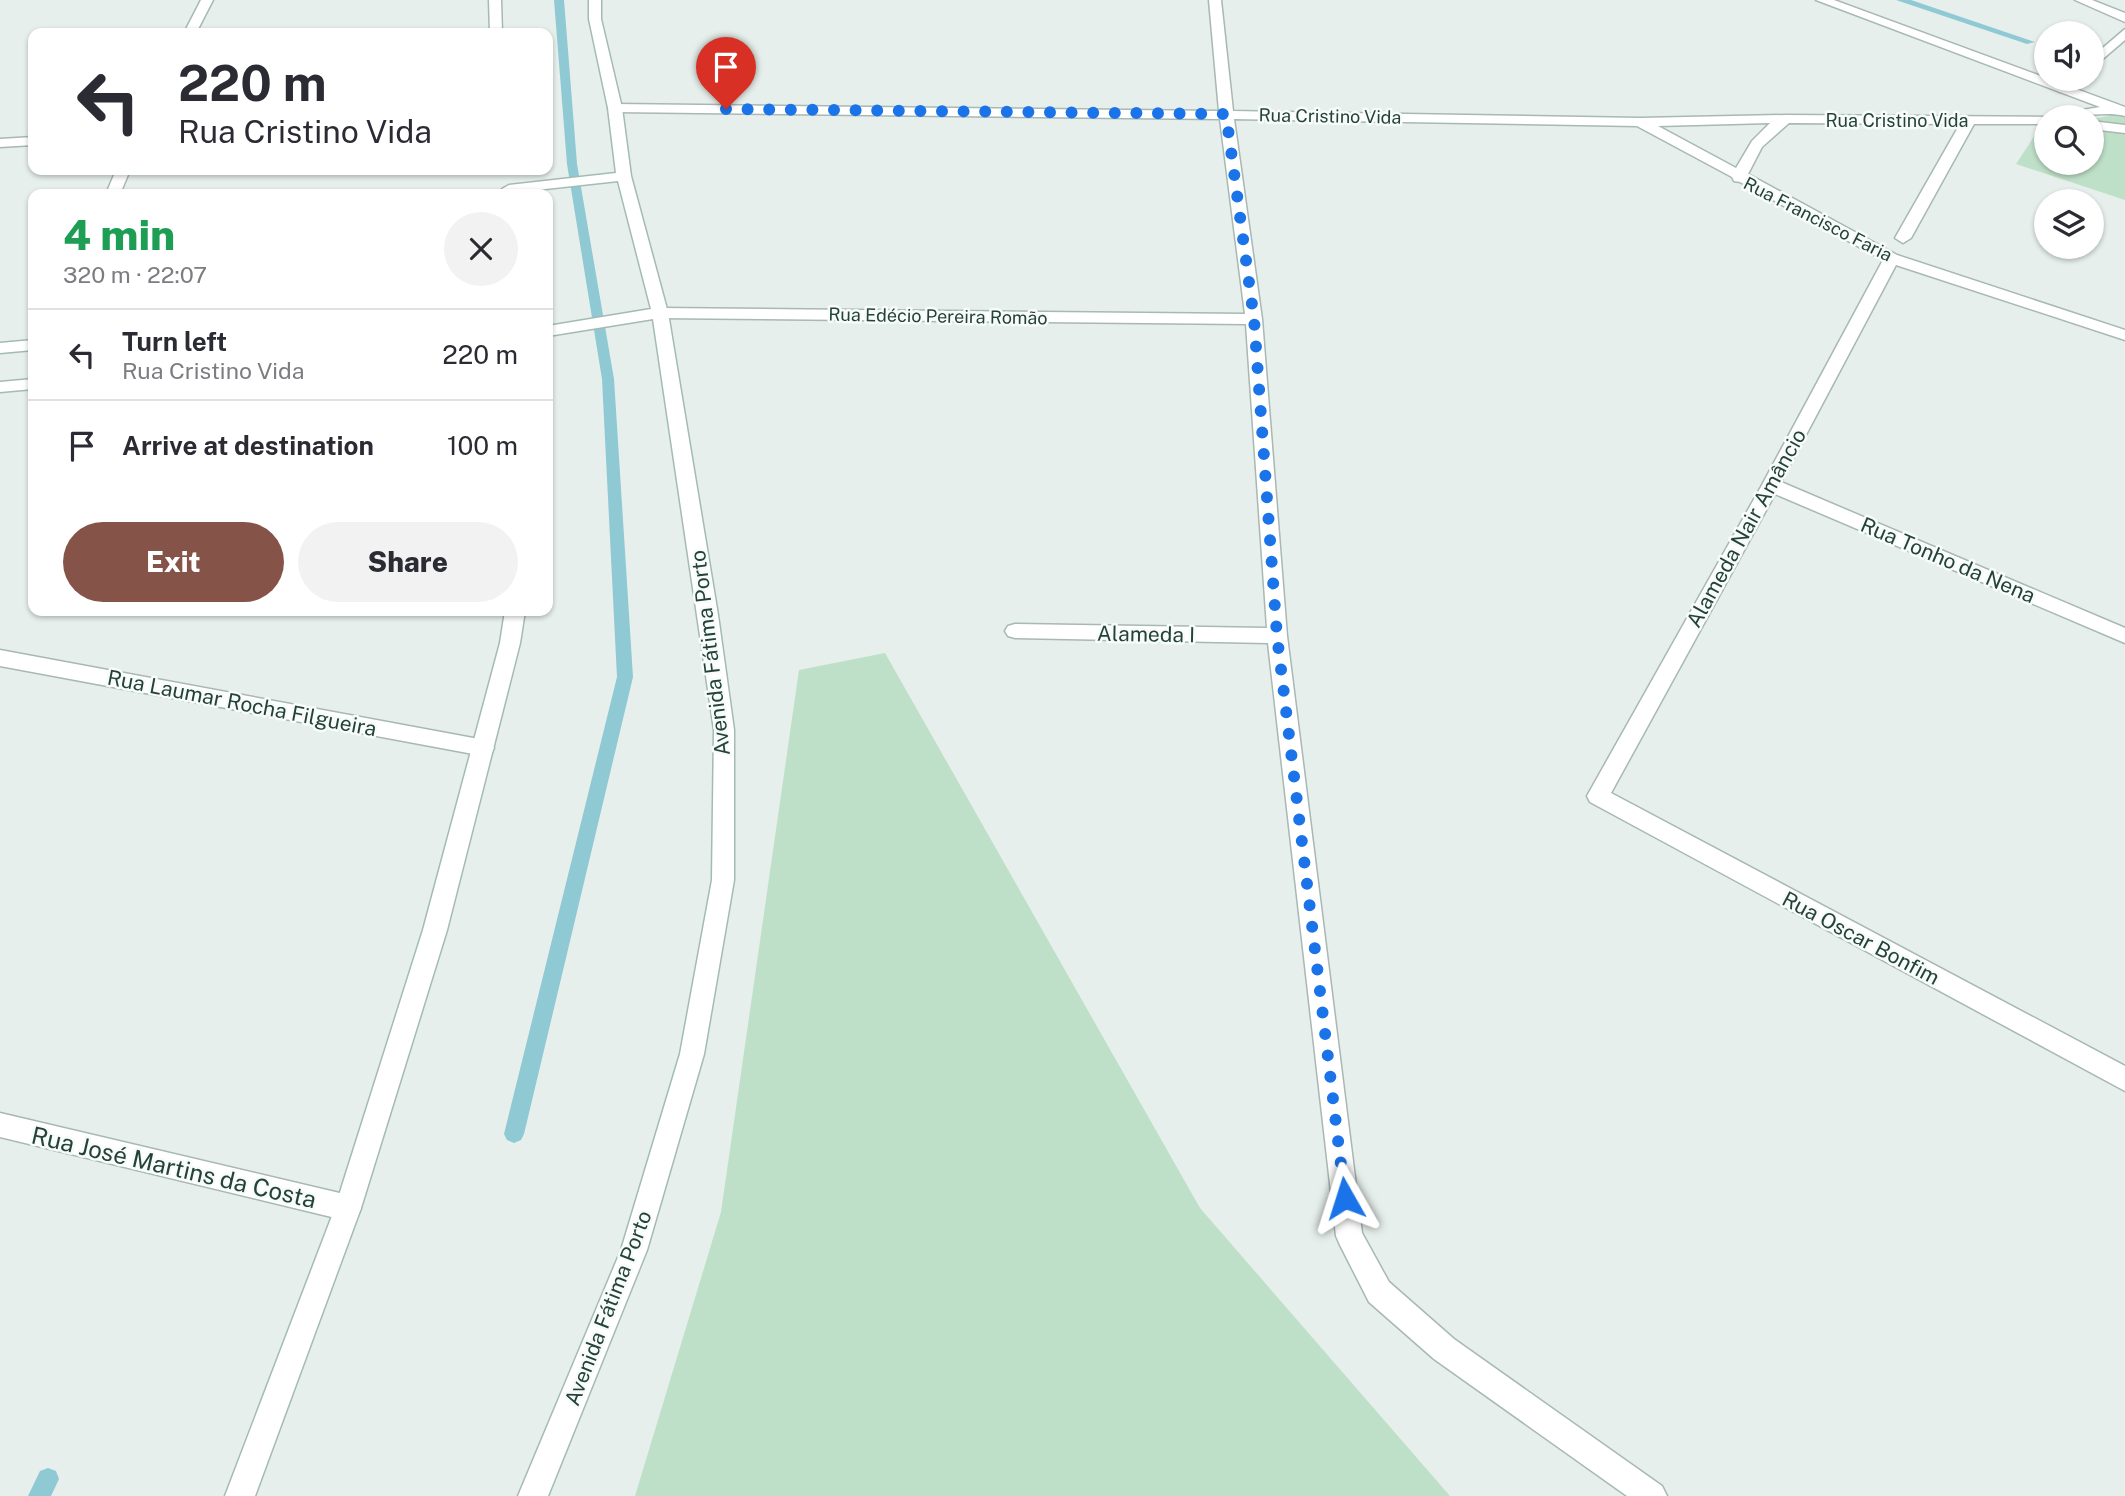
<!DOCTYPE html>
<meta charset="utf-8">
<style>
:root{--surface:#fff;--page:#f2f2f3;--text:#2b2b33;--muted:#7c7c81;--line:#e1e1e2;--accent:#855347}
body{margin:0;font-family:"Public Sans",sans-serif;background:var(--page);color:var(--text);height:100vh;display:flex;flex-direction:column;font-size:26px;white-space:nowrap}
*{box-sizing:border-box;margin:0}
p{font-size:23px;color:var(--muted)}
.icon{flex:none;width:38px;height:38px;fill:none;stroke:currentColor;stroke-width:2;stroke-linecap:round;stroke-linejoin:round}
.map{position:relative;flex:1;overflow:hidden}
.panel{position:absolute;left:28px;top:189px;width:525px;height:427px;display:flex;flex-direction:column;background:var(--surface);border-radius:14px;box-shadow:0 2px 5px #0004}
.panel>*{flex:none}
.banner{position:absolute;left:28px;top:28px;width:525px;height:147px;border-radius:14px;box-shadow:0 2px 5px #0004;background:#fff;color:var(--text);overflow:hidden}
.tools{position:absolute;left:2034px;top:21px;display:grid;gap:14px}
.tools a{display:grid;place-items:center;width:70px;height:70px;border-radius:50%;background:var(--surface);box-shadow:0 2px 5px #0004;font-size:35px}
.pin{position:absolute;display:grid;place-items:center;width:60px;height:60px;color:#fff;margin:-72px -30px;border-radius:50% 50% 50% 0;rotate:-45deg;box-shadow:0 0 7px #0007}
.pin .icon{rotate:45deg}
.me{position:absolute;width:77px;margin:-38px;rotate:354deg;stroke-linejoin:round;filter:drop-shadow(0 0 5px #0008)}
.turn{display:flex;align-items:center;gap:24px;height:147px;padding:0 35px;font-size:32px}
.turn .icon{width:91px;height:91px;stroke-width:2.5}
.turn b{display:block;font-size:49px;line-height:60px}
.round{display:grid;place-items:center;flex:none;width:74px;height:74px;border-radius:37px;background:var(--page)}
.summary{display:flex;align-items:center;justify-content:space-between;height:119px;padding:0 35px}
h1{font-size:42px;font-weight:800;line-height:52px;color:#1e9e55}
.primary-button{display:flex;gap:14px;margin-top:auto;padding:14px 35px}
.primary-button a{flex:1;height:80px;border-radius:42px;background:var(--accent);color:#fff;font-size:28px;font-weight:800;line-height:80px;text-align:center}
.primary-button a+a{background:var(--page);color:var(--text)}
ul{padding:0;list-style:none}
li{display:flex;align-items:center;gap:21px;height:91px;padding:0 35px;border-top:2px solid var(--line)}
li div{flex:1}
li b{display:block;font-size:26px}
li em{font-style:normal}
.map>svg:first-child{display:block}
.green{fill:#bfe0c8}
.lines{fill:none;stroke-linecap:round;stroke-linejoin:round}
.stream{fill:#8ec9d4;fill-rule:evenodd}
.lane-casing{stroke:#a8b8b2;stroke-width:3}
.street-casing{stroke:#a8b8b2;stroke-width:3}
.secondary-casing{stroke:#a4bbb3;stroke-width:3}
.lane{fill:#fff;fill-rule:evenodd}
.street{fill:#fff;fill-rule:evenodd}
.secondary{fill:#fff;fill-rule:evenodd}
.route{stroke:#1a73e8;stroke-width:12;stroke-dasharray:0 21.6}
.labels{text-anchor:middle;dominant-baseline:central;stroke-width:5;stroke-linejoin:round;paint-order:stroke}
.far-street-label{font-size:18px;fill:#24423a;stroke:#f7fbf9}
.street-label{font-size:21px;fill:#24423a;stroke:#f7fbf9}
.near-street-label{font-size:24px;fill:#24423a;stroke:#f7fbf9}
</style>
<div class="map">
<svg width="2125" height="1496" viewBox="0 0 2125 1496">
<rect width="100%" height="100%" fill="#e6efeb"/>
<path class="green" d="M2125 113V200L2016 164 2039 129 2046 127V163H2091V119Z
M885 653 1200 1208 1450 1496H635L721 1212 799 670Z"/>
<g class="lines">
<path class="stream" d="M554 0H564L577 164 614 379 633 677 524 1134 521 1140 514 1143 507 1140 504 1134 617 677 602 379 567 164Z
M1896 0H1911L2035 42 2027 44Z
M48 1468 56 1471 59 1479 51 1496H28L40 1471Z"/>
<defs>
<path id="lane" d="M2125 29V40L2091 69V58Z
M2068 79H2083L2069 92H2059L2057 89Z"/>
<path id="street" d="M201 0H213L196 33H184Z
M1209 0H1221L1233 111 1640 118 1786 115 2051 117H2046V124H1974L1911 238 1903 243 1895 238 1960 124 1789 123 1762 147 1748 174 1897 255 2125 330V340L1896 265 1781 482 2125 628V643L1775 494 1611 793 2125 1066V1091L1590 802 1587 796 1762 485 1883 260 1740 182 1734 181 1732 177 1637 126 1234 119 1262 319 1287 636 1362 1233 1389 1282 1454 1339 1662 1486 1667 1496H1627L1434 1359 1369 1302 1340 1245 1336 1236 1268 643 1015 638 1008 636 1005 631 1008 626 1015 624 1267 628 1246 324 660 318 652 313 660 308 1245 314 1220 119 615 112 608 108 615 104 1219 111ZM1770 123 1752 141 1736 168 1658 126Z
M1816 0H1834L2125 107V116C2106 111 2078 117 2057 117L2064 113 2100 107Z
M2075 0H2092L2125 13V22Z
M2091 121 2125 125V133L2091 129Z
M33 137V145L0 147V139Z
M116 170H130L120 194H106Z
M0 650 484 740 491 742 494 748 491 754 484 756 0 666Z
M0 1113 348 1195 357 1199 361 1208 357 1217 348 1221 0 1137Z"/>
<path id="secondary" d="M489 0H501L502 33H490Z
M589 0H601V19L622 108 631 176 668 313 718 615 734 730V880L704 1054 647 1250 548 1496H518L621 1250 680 1054 712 880 714 730 653 319 548 336V326L651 309 618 181 509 193 502 189 509 185 616 173 608 108 589 19Z
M33 340V350L0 353V343Z
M33 379V389L0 392V382Z
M505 611H525L520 643 447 930 361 1208 255 1496H225L335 1208 423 930 500 643Z"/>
</defs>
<use href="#lane" class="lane-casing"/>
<use href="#street" class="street-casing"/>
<use href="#secondary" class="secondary-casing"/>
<use href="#lane" class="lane"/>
<use href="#street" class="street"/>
<use href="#secondary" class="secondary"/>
</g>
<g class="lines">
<path class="route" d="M726 109 1226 114 1254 319 1277 636 1345 1198"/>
</g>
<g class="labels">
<g class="far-street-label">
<text transform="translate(1330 116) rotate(1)">Rua Cristino Vida</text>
<text x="1897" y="120">Rua Cristino Vida</text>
<text transform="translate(1818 219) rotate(27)">Rua Francisco Faria</text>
<text transform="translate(938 316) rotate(1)">Rua Edécio Pereira Romão</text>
</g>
<g class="street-label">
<text transform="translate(1746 528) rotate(-61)">Alameda Nair Amâncio</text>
<text transform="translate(1948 560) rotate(23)">Rua Tonho da Nena</text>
<text transform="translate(1146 634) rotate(1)">Alameda I</text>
<text transform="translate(710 653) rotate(-97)">Avenida Fátima Porto</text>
<text transform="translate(242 703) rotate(11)">Rua Laumar Rocha Filgueira</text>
<text transform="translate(1861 938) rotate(28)">Rua Oscar Bonfim</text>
<text transform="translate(608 1308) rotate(-69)">Avenida Fátima Porto</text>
</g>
<g class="near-street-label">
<text transform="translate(174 1167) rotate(13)">Rua José Martins da Costa</text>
</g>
</g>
</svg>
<div class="tools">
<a><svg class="icon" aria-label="sound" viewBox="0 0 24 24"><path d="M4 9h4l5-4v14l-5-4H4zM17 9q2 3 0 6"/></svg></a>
<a><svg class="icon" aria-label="search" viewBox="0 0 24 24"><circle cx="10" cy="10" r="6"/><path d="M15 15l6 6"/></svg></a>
<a><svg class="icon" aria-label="layers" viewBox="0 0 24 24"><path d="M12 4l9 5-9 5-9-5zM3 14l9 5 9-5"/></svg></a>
</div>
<div class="pin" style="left:726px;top:109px;background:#d93025"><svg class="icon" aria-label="arrive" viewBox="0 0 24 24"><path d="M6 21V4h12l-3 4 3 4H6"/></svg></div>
<svg class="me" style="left:1345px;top:1198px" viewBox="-20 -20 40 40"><path d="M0-17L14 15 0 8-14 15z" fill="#1a73e8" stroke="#fff" stroke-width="4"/></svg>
<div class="banner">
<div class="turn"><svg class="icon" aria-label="left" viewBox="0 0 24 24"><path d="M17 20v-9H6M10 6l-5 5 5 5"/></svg><div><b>220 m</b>Rua Cristino Vida</div></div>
</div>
<section class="panel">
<div class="summary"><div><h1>4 min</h1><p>320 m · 22:07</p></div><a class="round"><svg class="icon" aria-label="close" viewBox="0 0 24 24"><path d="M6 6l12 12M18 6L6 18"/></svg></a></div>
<ul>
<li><svg class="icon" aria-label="left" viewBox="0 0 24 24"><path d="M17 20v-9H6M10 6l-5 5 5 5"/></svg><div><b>Turn left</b><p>Rua Cristino Vida</p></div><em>220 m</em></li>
<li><svg class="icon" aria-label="arrive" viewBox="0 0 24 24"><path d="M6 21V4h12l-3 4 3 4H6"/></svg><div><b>Arrive at destination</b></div><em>100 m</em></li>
</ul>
<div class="primary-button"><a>Exit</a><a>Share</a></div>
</section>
</div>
